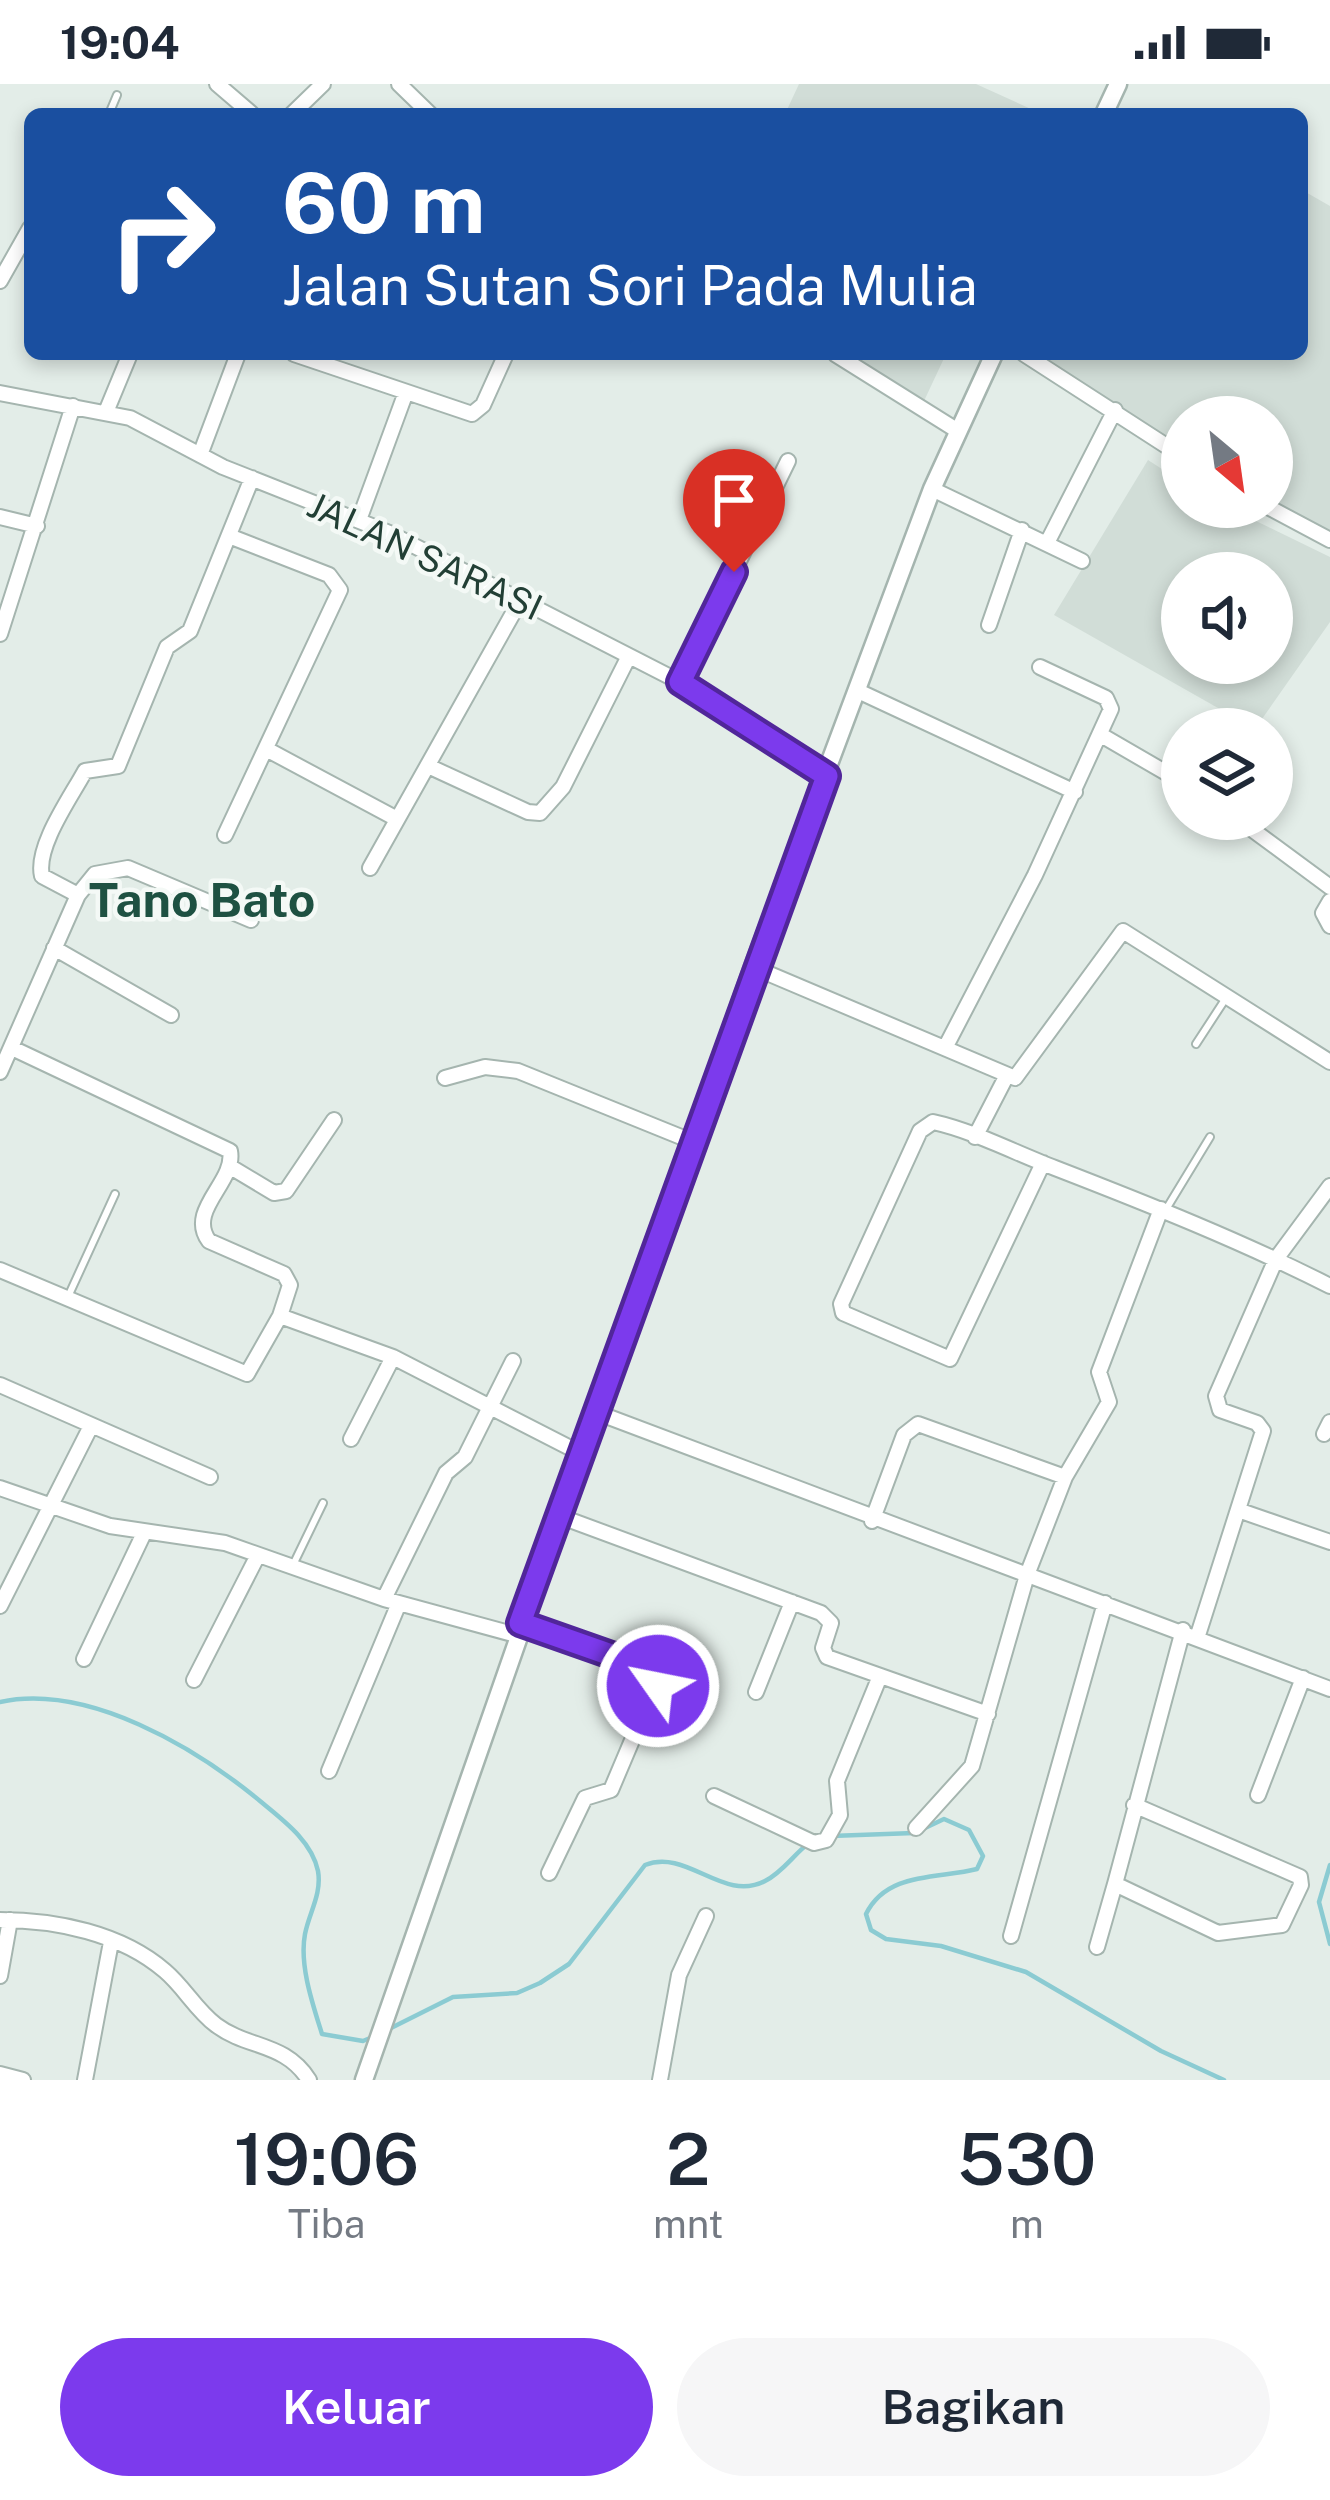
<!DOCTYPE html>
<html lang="id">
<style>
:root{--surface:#fff;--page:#f6f6f7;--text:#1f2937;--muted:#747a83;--accent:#7c3aed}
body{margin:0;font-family:"Public Sans",sans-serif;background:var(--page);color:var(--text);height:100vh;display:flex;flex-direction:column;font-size:45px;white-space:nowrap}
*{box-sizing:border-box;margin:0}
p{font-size:39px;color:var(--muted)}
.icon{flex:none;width:66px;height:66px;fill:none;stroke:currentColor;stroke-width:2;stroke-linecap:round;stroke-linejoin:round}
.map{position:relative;height:1996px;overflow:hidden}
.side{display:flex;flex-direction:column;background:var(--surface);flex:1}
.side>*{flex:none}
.banner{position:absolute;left:24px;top:24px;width:1284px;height:252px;border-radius:18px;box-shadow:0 6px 18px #0003;background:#1a4fa0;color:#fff;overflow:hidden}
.needle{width:78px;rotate:151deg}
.buttons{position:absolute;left:1161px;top:312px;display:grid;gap:24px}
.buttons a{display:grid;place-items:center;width:132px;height:132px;border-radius:50%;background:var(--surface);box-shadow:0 6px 18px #0003;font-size:60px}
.pin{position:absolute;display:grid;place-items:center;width:102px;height:102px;color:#fff;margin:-123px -51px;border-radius:50% 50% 50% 0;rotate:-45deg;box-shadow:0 0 12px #0007}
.pin .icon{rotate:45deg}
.me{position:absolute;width:132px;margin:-66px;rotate:303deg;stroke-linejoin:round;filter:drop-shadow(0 0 9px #0008)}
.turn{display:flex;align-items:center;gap:42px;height:252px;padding:0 60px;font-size:54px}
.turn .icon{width:156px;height:156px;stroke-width:2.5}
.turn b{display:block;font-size:84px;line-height:102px}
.eta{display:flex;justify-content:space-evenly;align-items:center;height:204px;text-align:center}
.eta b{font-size:72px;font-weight:600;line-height:84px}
.cta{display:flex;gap:24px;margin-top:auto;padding:24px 60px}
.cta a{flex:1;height:138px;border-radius:72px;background:var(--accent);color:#fff;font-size:48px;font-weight:600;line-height:138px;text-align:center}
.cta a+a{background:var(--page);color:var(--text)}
.status{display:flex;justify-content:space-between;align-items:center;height:84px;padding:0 60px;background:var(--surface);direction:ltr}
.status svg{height:33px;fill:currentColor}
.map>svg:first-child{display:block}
.built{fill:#d1ddd7;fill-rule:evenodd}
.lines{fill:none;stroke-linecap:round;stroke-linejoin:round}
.stream{stroke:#8bcbd2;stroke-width:4.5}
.service-casing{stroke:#a5b5af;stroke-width:10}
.minor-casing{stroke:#a5b5af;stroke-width:18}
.tertiary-casing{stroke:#a5b5af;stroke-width:21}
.service{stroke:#fff;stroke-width:6}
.minor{stroke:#fff;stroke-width:14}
.tertiary{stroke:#fff;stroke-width:16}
.route-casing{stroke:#51269a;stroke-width:30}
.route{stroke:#7c3aed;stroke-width:21}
.labels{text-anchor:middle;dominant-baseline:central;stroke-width:9;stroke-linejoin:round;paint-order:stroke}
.street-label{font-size:36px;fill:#223f35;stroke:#f4f9f6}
.district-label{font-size:48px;font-weight:bold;fill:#1e5142;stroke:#f4f9f6}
</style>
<div class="status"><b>19:04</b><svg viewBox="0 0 49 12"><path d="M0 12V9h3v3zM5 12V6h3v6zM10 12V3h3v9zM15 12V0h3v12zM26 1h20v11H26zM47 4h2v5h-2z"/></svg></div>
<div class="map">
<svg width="1330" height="1996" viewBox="0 0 1330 1996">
<rect width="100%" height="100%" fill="#e3ede8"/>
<path class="built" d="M799 0H976L1042 30H785Z
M1302 106 1330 122V449L1272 419V333H1182V368L1032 270H1302Z
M822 270H946L924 317Z
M1148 376 1182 398V423H1227L1330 473V538L1255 645 1054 531ZM1182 489H1272V579H1182Z"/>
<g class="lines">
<path class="stream" d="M0 1618C88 1599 196 1664 260 1717 283 1736 312 1757 318 1787 322 1810 309 1829 305 1850 299 1881 313 1921 322 1950L363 1957 375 1952
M925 1744 944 1735 969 1746 983 1772 977 1785C939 1795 887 1787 866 1830L871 1846 886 1855 941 1862 1026 1888 1161 1967 1224 1996
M831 1752 914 1749
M1330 1781 1319 1818 1330 1860
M385 1947 453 1913 517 1909 540 1899 569 1880 645 1781C687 1764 723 1819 765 1797 783 1788 794 1770 809 1759"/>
<defs>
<path id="service" d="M109 30 117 11
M1196 960 1226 914
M1165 1127 1210 1053
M67 1215 115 1110
M293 1481 323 1419"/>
<path id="minor" d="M217 0 252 30
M399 0 430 30
M292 30 323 0
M0 197 30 144
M294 270 472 330 483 321 506 270
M835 270 958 347
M1024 270 1182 372
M0 309 130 334 223 383 387 448 680 598 827 692
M106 328 130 270
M200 371 238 270
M932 405 1082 477
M1268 423 1330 456
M0 433 37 442
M359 436 406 308
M1047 459 1115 326
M989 541 1022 446
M0 550 73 322
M680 598 788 377
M858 607 1075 708
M1101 651 1182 698
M268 666 397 735
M428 682 528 728 540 729 563 703 629 572
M1238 735 1330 803
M225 751 340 506 329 491 229 452
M370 784 521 515
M78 811 42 792C35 763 71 713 85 687L118 682 167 563 190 547 252 394
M1330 817 1323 829 1330 842
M54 864 171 931
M753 883 1015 994 1123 847 1330 978
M945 964 1035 791 1111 625 1106 614 1040 583
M0 988 78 811 95 790 128 784 251 836
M445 994 485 983 518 987 696 1059
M975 1053 1006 993
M1043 1079 950 1275 843 1229 841 1220 920 1047 933 1038C974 1047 1015 1069 1055 1084 1148 1120 1241 1157 1330 1202
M229 1082 274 1109 286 1107 334 1036
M0 1186 247 1290 280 1232 290 1201 284 1190 209 1157C186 1126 236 1098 230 1067L12 964
M280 1232 393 1273 582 1370
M0 1301 210 1393
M598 1329 1330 1605
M1324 1350 1330 1338
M351 1355 393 1273
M0 1404 110 1442 225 1459 384 1515 516 1551
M1238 1426 1330 1458
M559 1432 821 1529 831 1539 823 1564 827 1573 988 1630
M872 1437 904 1351 918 1340 1065 1393
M384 1515 446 1389 465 1373 513 1277
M0 1522 91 1342
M520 1539 648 1584 658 1595 611 1706 585 1714 549 1789
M1198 1551 1263 1347 1257 1339 1220 1326 1216 1312 1276 1175 1330 1102
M84 1575 144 1449
M194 1596 258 1471
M756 1608 792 1518
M329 1687 399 1519
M1258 1711 1303 1594
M714 1712 814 1759 826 1756 840 1731 837 1697 880 1592
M1134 1721 1300 1793 1301 1801 1282 1841 1218 1849 1115 1800 1183 1546
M916 1744 972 1682 1027 1491 1065 1393 1109 1318 1099 1288 1161 1125
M0 1836C56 1836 121 1849 165 1887 184 1903 196 1926 216 1941 248 1965 285 1958 309 1996
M1011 1852 1105 1519
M1097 1863 1115 1800
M0 1892 10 1836
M0 1990 23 1996
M85 1996 111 1858
M660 1996 679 1891 706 1832"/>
<path id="tertiary" d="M1104 30 1118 0
M364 1996 753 883 932 405 994 270"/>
</defs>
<use href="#service" class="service-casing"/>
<use href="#minor" class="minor-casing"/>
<use href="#tertiary" class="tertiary-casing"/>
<use href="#service" class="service"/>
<use href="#minor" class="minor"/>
<use href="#tertiary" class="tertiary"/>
</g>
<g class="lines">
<defs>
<path id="route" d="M658 1602 648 1584 520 1539 827 692 680 598 734 488"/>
</defs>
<use href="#route" class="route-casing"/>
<use href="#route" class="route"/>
</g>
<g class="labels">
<g class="street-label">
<text transform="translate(425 472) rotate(25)">JALAN SARASI</text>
</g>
<g class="district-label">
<text x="202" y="815">Tano Bato</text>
</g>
</g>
</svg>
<div class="buttons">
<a><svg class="needle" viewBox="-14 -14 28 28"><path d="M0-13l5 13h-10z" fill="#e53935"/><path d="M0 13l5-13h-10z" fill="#747a83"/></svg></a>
<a><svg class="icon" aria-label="sound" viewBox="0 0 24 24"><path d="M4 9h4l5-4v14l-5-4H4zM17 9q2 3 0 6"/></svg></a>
<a><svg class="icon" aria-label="layers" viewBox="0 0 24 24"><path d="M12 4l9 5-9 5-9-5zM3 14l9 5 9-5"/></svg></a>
</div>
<div class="pin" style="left:734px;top:488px;background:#d93025"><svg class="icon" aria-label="arrive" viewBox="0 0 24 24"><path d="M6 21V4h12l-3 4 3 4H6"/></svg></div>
<svg class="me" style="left:658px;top:1602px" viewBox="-20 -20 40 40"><circle r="17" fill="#7c3aed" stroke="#fff" stroke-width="3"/><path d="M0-11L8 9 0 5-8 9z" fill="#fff"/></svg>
<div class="banner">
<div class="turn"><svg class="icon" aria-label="right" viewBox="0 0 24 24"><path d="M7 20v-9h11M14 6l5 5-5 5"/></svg><div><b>60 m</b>Jalan Sutan Sori Pada Mulia</div></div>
</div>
</div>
<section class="side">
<div class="eta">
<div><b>19:06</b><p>Tiba</p></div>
<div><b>2</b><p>mnt</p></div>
<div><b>530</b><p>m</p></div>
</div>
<div class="cta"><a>Keluar</a><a>Bagikan</a></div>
</section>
